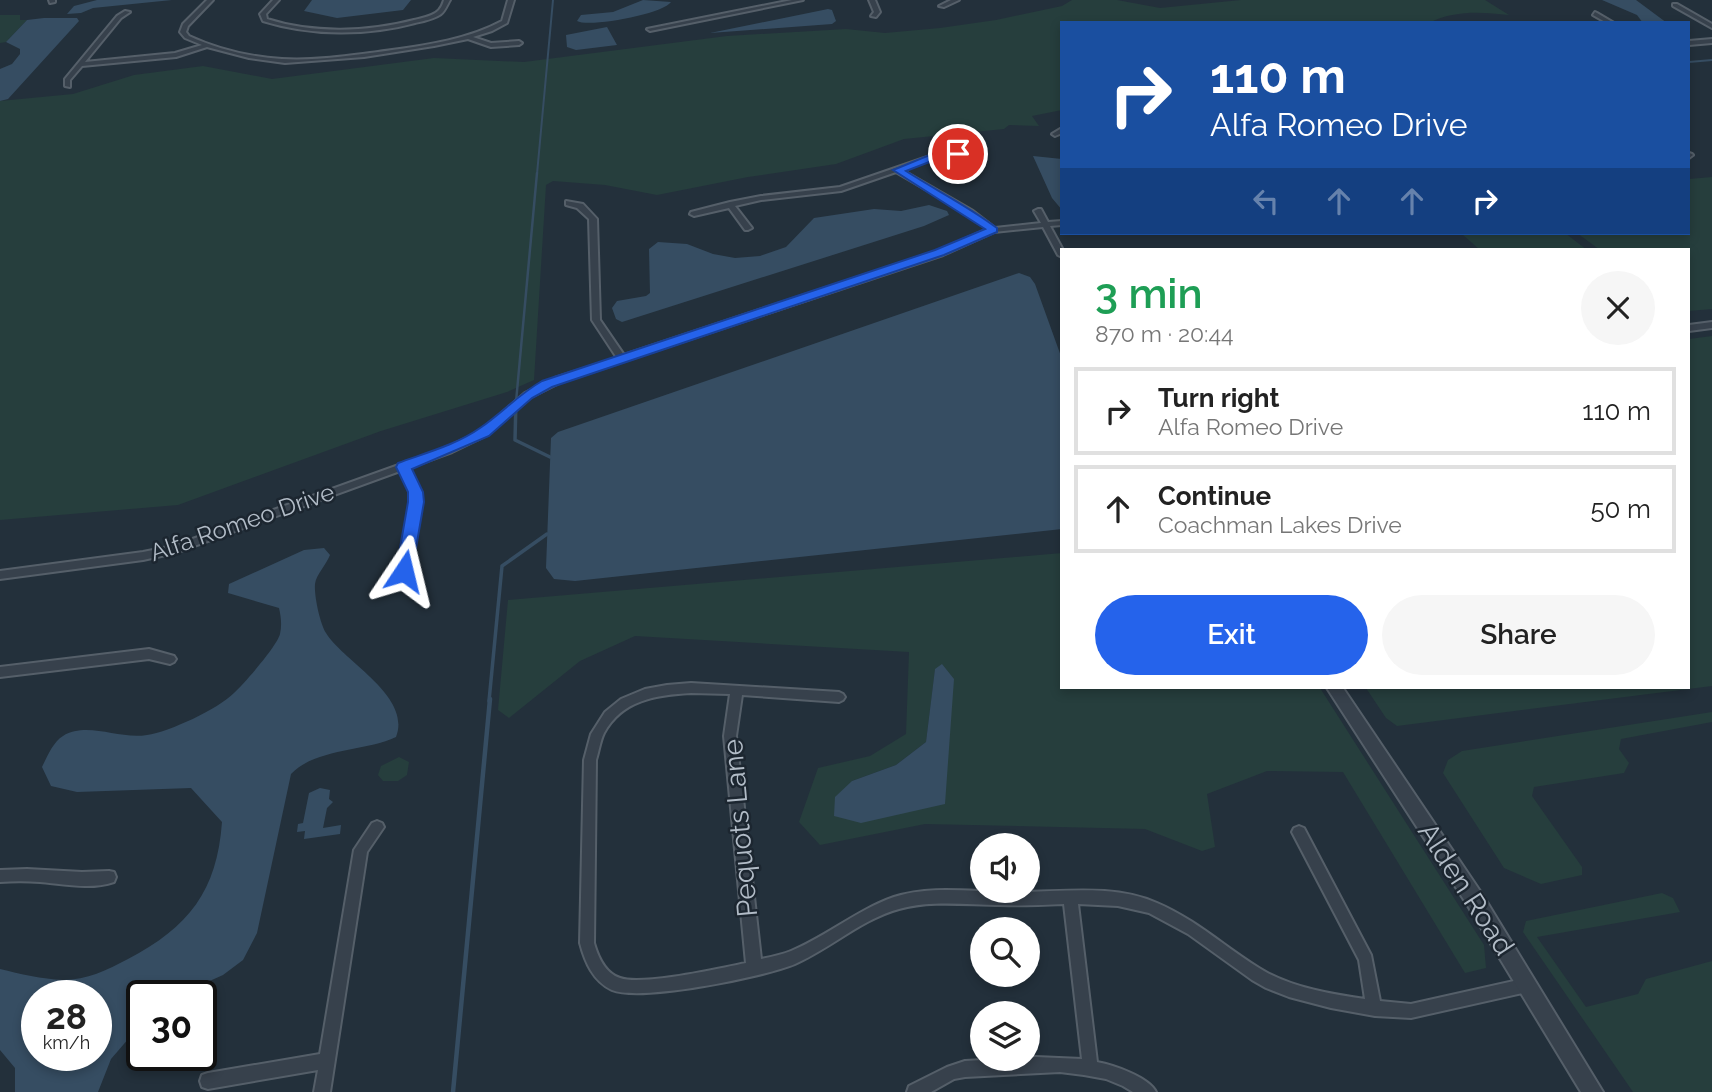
<!DOCTYPE html>
<meta charset="utf-8">
<style>
:root{--surface:#fff;--page:#f6f6f6;--text:#222;--muted:#767676;--line:#e0e0e0;--accent:#2563eb}
body{margin:0;font-family:Raleway,sans-serif;background:var(--page);color:var(--text);height:100vh;display:flex;flex-direction:column;font-size:26px;white-space:nowrap}
*{box-sizing:border-box;margin:0}
p{font-size:23px;color:var(--muted)}
.icon{flex:none;width:38px;height:38px;fill:none;stroke:currentColor;stroke-width:2;stroke-linecap:round;stroke-linejoin:round}
.map{position:relative;flex:1;overflow:hidden}
.details{position:absolute;left:1060px;top:248px;width:630px;height:441px;display:flex;flex-direction:column;background:var(--surface);border-radius:0px;box-shadow:0 4px 10px #0003}
.details>*{flex:none}
.hud{position:absolute;left:1060px;top:21px;width:630px;height:214px;border-radius:0px;box-shadow:0 4px 10px #0003;background:#1a4fa0;color:#fff;overflow:hidden}
.buttons{position:absolute;left:970px;top:833px;display:grid;gap:14px}
.buttons a{display:grid;place-items:center;width:70px;height:70px;border-radius:50%;background:var(--surface);box-shadow:0 4px 10px #0003;font-size:35px}
.speed{position:absolute;left:21px;top:980px;display:flex;gap:14px;font-size:35px;font-weight:700;text-align:center}
.speed>*{display:grid;place-content:center;width:91px;height:91px;border-radius:50%;background:var(--surface);box-shadow:0 4px 10px #0003;line-height:1}
.speed small{font-size:18px;font-weight:400}
.speed .limit{border:4px solid #111;border-radius:10px;background:#fff;color:#111}
.pin{position:absolute;display:grid;place-items:center;width:60px;height:60px;color:#fff;margin:-30px;border:4px solid #fff;border-radius:50%;box-shadow:0 2px 7px #0007}
.me{position:absolute;width:77px;margin:-38px;rotate:10deg;stroke-linejoin:round;filter:drop-shadow(0 0 5px #0008)}
.turn{display:flex;align-items:center;gap:24px;height:147px;padding:0 35px;font-size:32px}
.turn .icon{width:91px;height:91px;stroke-width:2.5}
.turn b{display:block;font-size:49px;line-height:60px}
.lanes{display:flex;align-items:center;height:66px;padding:0 35px;background:#0003;justify-content:center;gap:35px;direction:ltr}
.lanes .off{opacity:.35}
.round{display:grid;place-items:center;flex:none;width:74px;height:74px;border-radius:37px;background:var(--page)}
.head{display:flex;align-items:center;justify-content:space-between;height:119px;padding:0 35px}
h1{font-size:42px;font-weight:600;line-height:52px;color:#1e9e55}
.action{display:flex;gap:14px;margin-top:auto;padding:14px 35px}
.action a{flex:1;height:80px;border-radius:42px;background:var(--accent);color:#fff;font-size:28px;font-weight:600;line-height:80px;text-align:center}
.action a+a{background:var(--page);color:var(--text)}
ul{padding:0;list-style:none}
li{display:flex;align-items:center;gap:21px;height:88px;margin:0 14px 10px;padding:0 21px;border:4px solid var(--line);border-radius:0px}
li div{flex:1}
li b{display:block;font-size:26px}
li em{font-style:normal}
.map>svg:first-child{display:block}
.green{fill:#263e3d;fill-rule:evenodd}
.water{fill:#364d62;fill-rule:evenodd}
.lines{fill:none;stroke-linecap:round;stroke-linejoin:round}
.stream-far3{stroke:#364d62;stroke-width:2}
.stream-far2{stroke:#364d62;stroke-width:2.5}
.stream-far1{stroke:#364d62;stroke-width:3.5}
.stream{stroke:#364d62;stroke-width:4.5}
.minor-casing{stroke:#555f69;stroke-width:4}
.tertiary-casing{stroke:#555f69;stroke-width:4}
.minor{fill:#37414c;fill-rule:evenodd}
.tertiary{fill:#37414c;fill-rule:evenodd}
.route{fill:#2563eb;stroke:#184099;stroke-width:2}
.labels{text-anchor:middle;dominant-baseline:central;stroke-width:5;stroke-linejoin:round;paint-order:stroke}
.street-label{font-size:24px;fill:#b2bcc7;stroke:#1c2630}
.near-street-label{font-size:28px;fill:#b2bcc7;stroke:#1c2630}
</style>
<div class="map">
<svg width="1712" height="1092" viewBox="0 0 1712 1092">
<rect width="100%" height="100%" fill="#23303b"/>
<path class="green" d="M1072 0H1117L1160 8 1241 0H1485L1509 15C1482 12 1454 10 1429 23H1062V110L1032 116 1039 126 1009 125 1004 129 904 139 836 164 748 177 657 195 605 185 553 181 546 185 534 380 507 392 381 431 178 505 0 520V101L73 94 134 75 203 66 272 79 434 58 524 62 727 36 846 29 885 33 940 28 996 20 1062 6Z
M0 15H20V20H27L6 42 0 43Z
M1712 177V309L1689 311V250H1600L1577 233H1689V179Z
M1565 233 1587 250H1480L1462 234Z
M1712 336V686L1397 726 1386 718 1366 688H1689V339Z
M1062 553V688H1320L1484 945 1486 968 1465 973 1343 772 1267 771 1207 794 1215 847 1202 851 1145 829 925 824 820 845 799 822 818 768 870 756 906 734 909 652 635 636 580 661 509 718 498 710 508 600ZM935 670 945 804 852 781 896 765 926 742Z
M1712 712V722L1621 739 1619 749 1629 763 1624 773 1534 787 1532 796 1582 867V875L1541 884 1504 868 1443 773 1448 760 1462 751Z
M399 757 409 762 407 775 398 781H383L378 775 381 766Z
M1662 893 1673 898 1680 912 1537 937 1586 1007 1638 994 1646 979 1712 961V1092H1633L1523 932 1526 921Z"/>
<path class="water" d="M97 0H172L93 8 81 13 67 14 74 6Z
M312 0H411L403 10 337 18 304 11Z
M643 0 671 2C663 14 589 28 577 21L581 15 613 12Z
M1602 0H1636L1667 23H1643L1637 15Z
M828 9 832 10 836 21 832 24 710 33Z
M44 18H77L79 21 8 99 0 101V69L12 64 20 54V49L6 42 27 20Z
M607 27 617 45 576 50 567 47 566 35Z
M1033 156 1062 159V210L1052 198Z
M929 205 947 211 949 215 924 226 622 322 616 319 612 308 617 301 646 296 650 293 649 249 658 242 687 244 713 254 735 258 760 256 786 247 814 218 874 209 901 211Z
M1019 273 1030 277 1035 284 1062 359V529L575 581 554 579 546 568 551 438 558 432Z
M324 548 330 555C326 565 316 575 315 584 314 596 320 623 326 633 344 662 412 696 396 737 364 752 316 748 291 774L257 933 243 960 223 975 176 996H142V1023L111 1059 98 1092H15V1068L0 1050V969C20 974 42 979 63 980 87 980 107 970 128 959 189 927 217 891 222 822L191 788 77 792 51 786 42 767C47 757 53 742 63 736 88 721 119 740 147 735 169 732 218 709 234 693 244 684 277 646 280 634 282 625 281 617 279 608L228 593 229 584 304 550ZM37 996H96V1055H37Z
M942 664 954 679 945 804 861 823 834 816 835 797 852 781 896 765 926 742 935 669Z
M320 788 330 790 329 799 333 802 327 808 323 828 341 825 340 834 304 839 305 831 297 832 298 824 303 823 309 793Z"/>
<g class="lines">
<path class="stream-far3" d="M1689 62 1712 60
M537 174 553 0"/>
<path class="stream-far2" d="M516 402 537 173"/>
<path class="stream-far1" d="M516 400 515 440 550 457
M489 701 502 566 547 534"/>
<path class="stream" d="M453 1092 490 699"/>
<defs>
<path id="minor" d="M49 0H55V2L50 3Z
M207 0H213L188 26 186 32 189 36C217 49 250 57 282 59 313 61 347 56 378 52 420 46 465 41 502 21L508 0H514L507 23 492 31 473 37 491 43 519 41 522 43 519 45 491 47 468 39 434 46 364 57 285 63 249 58 207 47 176 57 82 66 70 80V87L65 86V79L117 16 125 11 130 12 121 18 85 62 175 53 202 45 185 38 180 32 183 24Z
M273 0H279L266 14 267 19C313 34 368 32 414 20 422 18 434 16 439 10 442 7 443 3 444 0H450C447 5 445 11 441 14 434 19 424 21 415 23 367 36 311 36 263 21L260 14Z
M792 0H803L650 31 647 29Z
M869 0H875L880 12 876 17 871 16 874 12Z
M951 0H959L944 7 939 6Z
M1673 4H1677L1712 24V28L1673 6Z
M1595 12 1597 13 1614 23H1607L1593 15Z
M1712 39V43L1689 45V41Z
M1062 128V133L1055 136 1052 134Z
M966 153 968 154V156L936 158 902 170 973 211 995 228 1041 223 1034 211 1038 209H1041L1048 222 1062 221V225L1050 226 1063 250 1062 257 1058 255 1043 227 994 232 943 255 561 382 531 397 487 435 452 452 408 468 420 492 421 502C418 520 413 593 388 590L387 587 399 570 411 502 410 492 400 471 175 553 143 560 0 579V571L143 552 173 546 446 448 481 431 525 393 555 378 617 358 592 320 589 219 577 208 566 205V201L583 204 597 219 600 320 624 355 937 251 988 229 968 214 896 172 841 191 761 200 735 206 752 228 748 230H745L729 208 694 216 690 214 691 212 730 202 761 196 840 187 933 155Z
M1689 153 1692 154 1693 155 1689 158Z
M149 649 174 656 176 659 174 662 170 664 149 659 0 677V667Z
M691 683 839 692 843 694 845 697 843 700 839 702 742 695 736 736 761 959C771 957 781 955 791 951 827 936 857 910 894 897 931 885 972 892 1010 892 1059 893 1111 883 1157 903 1197 920 1227 949 1264 971 1294 988 1331 994 1365 999L1359 960 1292 832 1294 828 1299 826 1304 828 1371 955 1380 1001 1411 1004 1527 978 1532 980 1534 985 1532 990 1527 992 1411 1018 1375 1016 1331 1008 1289 997 1266 988 1252 980 1188 934 1149 913 1118 906 1078 904 1097 1062C1113 1065 1149 1077 1156 1092H1133L1123 1086 1106 1079 1084 1075 1060 1072 965 1077 954 1079 931 1092H907L909 1086 947 1067 965 1061 1036 1057 1082 1059 1064 904C1043 905 1022 906 1000 905 967 905 932 900 899 909 862 919 831 948 795 964 764 977 641 1002 612 990 593 981 585 962 580 943L584 760 591 734 605 712 621 699 645 689 667 685ZM691 693 730 694 724 736 746 963C721 968 642 986 620 978 605 973 598 957 594 943L596 760C599 751 600 741 604 733 622 700 656 695 691 693Z
M377 821 382 823 384 827 367 852 330 1092H314L318 1070 208 1089 202 1087 200 1081 202 1075 208 1073 320 1054 354 850 372 823Z
M27 869 82 872 109 871 114 872 116 877 114 882C91 890 63 884 40 882 27 881 13 881 0 882V870Z"/>
<path id="tertiary" d="M1712 322V328L1689 331V325Z
M1327 688H1343L1482 894 1603 1092H1581L1468 906Z"/>
</defs>
<use href="#minor" class="minor-casing"/>
<use href="#tertiary" class="tertiary-casing"/>
<use href="#minor" class="minor"/>
<use href="#tertiary" class="tertiary"/>
</g>
<path class="route" d="M958 151 963 154 962 156 937 159 906 171C937 191 968 206 997 228V232L944 255 552 387 532 398 489 436 412 469 423 492 424 502 412 571 410 575H398L396 571 408 502V492L396 467 398 463C425 453 456 445 480 428 502 413 519 394 542 381L935 250 985 229 893 170 932 154Z"/>
<g class="labels">
<g class="street-label">
<text transform="translate(242 522) rotate(-19)">Alfa Romeo Drive</text>
</g>
<g class="near-street-label">
<text transform="translate(740 828) rotate(-95)">Pequots Lane</text>
<text transform="translate(1466 889) rotate(57)">Alden Road</text>
</g>
</g>
</svg>
<div class="buttons">
<a><svg class="icon" aria-label="sound" viewBox="0 0 24 24"><path d="M4 9h4l5-4v14l-5-4H4zM17 9q2 3 0 6"/></svg></a>
<a><svg class="icon" aria-label="search" viewBox="0 0 24 24"><circle cx="10" cy="10" r="6"/><path d="M15 15l6 6"/></svg></a>
<a><svg class="icon" aria-label="layers" viewBox="0 0 24 24"><path d="M12 4l9 5-9 5-9-5zM3 14l9 5 9-5"/></svg></a>
</div>
<div class="speed"><div>28<small>km/h</small></div><div class="limit">30</div></div>
<div class="pin" style="left:958px;top:154px;background:#d93025"><svg class="icon" aria-label="arrive" viewBox="0 0 24 24"><path d="M6 21V4h12l-3 4 3 4H6"/></svg></div>
<svg class="me" style="left:404px;top:571px" viewBox="-20 -20 40 40"><path d="M0-17L14 15 0 8-14 15z" fill="#2563eb" stroke="#fff" stroke-width="4"/></svg>
<div class="hud">
<div class="turn"><svg class="icon" aria-label="right" viewBox="0 0 24 24"><path d="M7 20v-9h11M14 6l5 5-5 5"/></svg><div><b>110 m</b>Alfa Romeo Drive</div></div>
<div class="lanes"><svg class="icon off" aria-label="left" viewBox="0 0 24 24"><path d="M17 20v-9H6M10 6l-5 5 5 5"/></svg><svg class="icon off" aria-label="ahead" viewBox="0 0 24 24"><path d="M12 20V5M6 11l6-6 6 6"/></svg><svg class="icon off" aria-label="ahead" viewBox="0 0 24 24"><path d="M12 20V5M6 11l6-6 6 6"/></svg><svg class="icon" aria-label="right" viewBox="0 0 24 24"><path d="M7 20v-9h11M14 6l5 5-5 5"/></svg></div>
</div>
<section class="details">
<div class="head"><div><h1>3 min</h1><p>870 m · 20:44</p></div><a class="round"><svg class="icon" aria-label="close" viewBox="0 0 24 24"><path d="M6 6l12 12M18 6L6 18"/></svg></a></div>
<ul>
<li><svg class="icon" aria-label="right" viewBox="0 0 24 24"><path d="M7 20v-9h11M14 6l5 5-5 5"/></svg><div><b>Turn right</b><p>Alfa Romeo Drive</p></div><em>110 m</em></li>
<li><svg class="icon" aria-label="ahead" viewBox="0 0 24 24"><path d="M12 20V5M6 11l6-6 6 6"/></svg><div><b>Continue</b><p>Coachman Lakes Drive</p></div><em>50 m</em></li>
</ul>
<div class="action"><a>Exit</a><a>Share</a></div>
</section>
</div>
